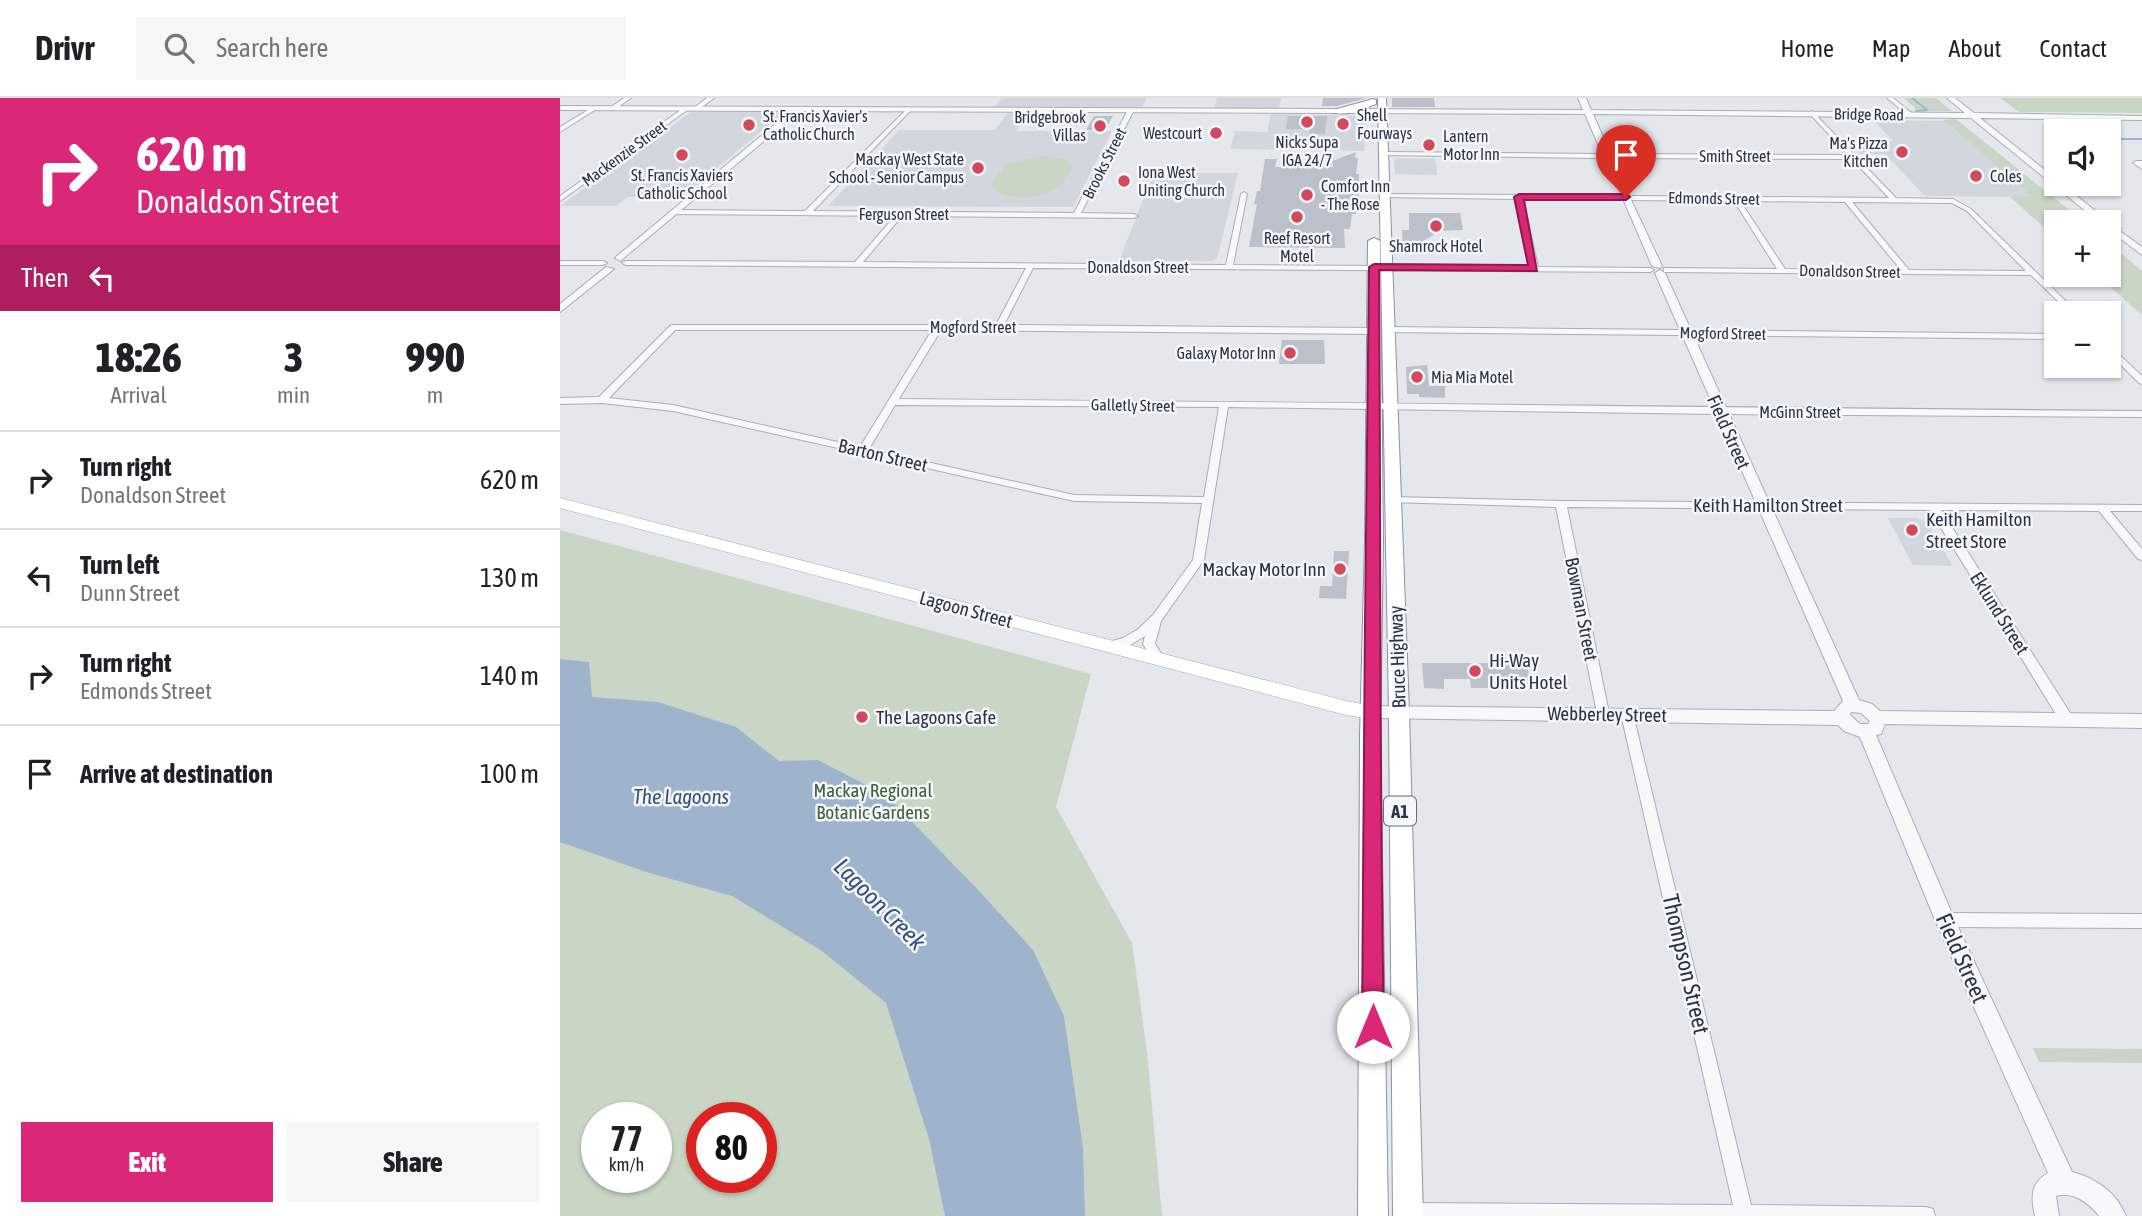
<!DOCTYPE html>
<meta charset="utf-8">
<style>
:root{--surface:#fff;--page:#f6f6f6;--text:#202124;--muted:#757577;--line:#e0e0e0;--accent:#db2777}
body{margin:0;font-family:"Asap Condensed",sans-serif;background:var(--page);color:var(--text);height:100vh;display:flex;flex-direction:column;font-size:26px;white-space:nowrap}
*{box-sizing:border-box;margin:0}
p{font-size:23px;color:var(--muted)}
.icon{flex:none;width:38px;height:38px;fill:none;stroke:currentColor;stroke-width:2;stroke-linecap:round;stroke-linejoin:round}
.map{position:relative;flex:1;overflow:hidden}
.details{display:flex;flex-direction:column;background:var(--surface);width:560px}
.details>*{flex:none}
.banner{background:#db2777;color:#fff;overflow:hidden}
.tools{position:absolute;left:1484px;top:21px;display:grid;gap:14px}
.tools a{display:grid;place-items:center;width:77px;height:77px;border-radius:0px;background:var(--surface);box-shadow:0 2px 5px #0004;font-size:35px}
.speed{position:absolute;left:21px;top:1004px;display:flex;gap:14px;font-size:35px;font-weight:700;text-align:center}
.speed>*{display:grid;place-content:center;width:91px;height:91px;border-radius:50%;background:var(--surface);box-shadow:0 2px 5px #0004;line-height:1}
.speed small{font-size:18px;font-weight:400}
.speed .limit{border:10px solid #d22;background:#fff;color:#111}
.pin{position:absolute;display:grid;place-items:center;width:60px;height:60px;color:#fff;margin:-72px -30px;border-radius:50% 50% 50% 0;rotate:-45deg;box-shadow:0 0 7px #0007}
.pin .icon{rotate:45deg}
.me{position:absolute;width:77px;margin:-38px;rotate:0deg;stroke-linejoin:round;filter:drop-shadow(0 0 5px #0008)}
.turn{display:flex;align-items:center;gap:24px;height:147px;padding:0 21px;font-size:32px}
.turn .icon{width:91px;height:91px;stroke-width:2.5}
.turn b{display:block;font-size:49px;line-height:60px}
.then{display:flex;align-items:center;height:66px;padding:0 21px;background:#0003;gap:14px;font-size:26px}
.eta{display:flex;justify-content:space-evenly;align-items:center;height:119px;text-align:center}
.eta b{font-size:42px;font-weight:800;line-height:49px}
.primary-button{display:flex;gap:14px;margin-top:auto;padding:14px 21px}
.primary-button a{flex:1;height:80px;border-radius:0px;background:var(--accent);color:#fff;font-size:28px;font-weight:800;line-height:80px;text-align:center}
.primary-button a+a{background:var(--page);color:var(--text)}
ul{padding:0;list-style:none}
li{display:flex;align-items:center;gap:21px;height:98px;padding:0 21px;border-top:2px solid var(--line)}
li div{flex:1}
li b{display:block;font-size:26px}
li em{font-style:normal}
header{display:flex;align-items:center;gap:42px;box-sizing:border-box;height:98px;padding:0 35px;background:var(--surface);border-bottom:2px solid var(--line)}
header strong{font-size:33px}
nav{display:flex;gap:38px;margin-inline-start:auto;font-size:24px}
.search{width:490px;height:63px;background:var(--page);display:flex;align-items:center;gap:18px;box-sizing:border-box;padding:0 24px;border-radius:0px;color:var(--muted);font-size:26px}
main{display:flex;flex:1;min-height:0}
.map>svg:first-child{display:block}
.built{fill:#d2d6de}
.green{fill:#c9d6c5;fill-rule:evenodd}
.water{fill:#9fb4cc}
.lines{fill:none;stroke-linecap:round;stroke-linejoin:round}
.stream{stroke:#9fb4cc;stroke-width:2}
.building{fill:#bbc0ca}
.minor-casing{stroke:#a9aeb7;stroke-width:2}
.tertiary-casing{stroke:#a9aeb7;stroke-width:2}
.secondary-casing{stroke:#a9aeb7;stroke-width:1}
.trunk-casing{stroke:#8b94a3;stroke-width:2}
.minor{fill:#f7f8fa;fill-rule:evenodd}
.tertiary{fill:#f7f8fa;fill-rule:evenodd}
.secondary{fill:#fff;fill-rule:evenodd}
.trunk{fill:#fff;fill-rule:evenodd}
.route{fill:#db2777;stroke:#8e194d;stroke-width:2}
.poi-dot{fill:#d1495b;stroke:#f4f6f9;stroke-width:2.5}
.labels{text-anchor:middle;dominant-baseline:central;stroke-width:5;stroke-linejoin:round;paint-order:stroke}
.far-street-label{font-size:16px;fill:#2b3445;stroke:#f4f6f9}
.far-poi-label{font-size:16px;fill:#2b3445;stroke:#f4f6f9;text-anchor:start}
.shield{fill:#f4f6f9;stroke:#676e7b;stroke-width:2}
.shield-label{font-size:18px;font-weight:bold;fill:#2b3445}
.street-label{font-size:19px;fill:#2b3445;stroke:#f4f6f9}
.poi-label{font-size:19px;fill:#2b3445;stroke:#f4f6f9;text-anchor:start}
.park-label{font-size:19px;fill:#3f6138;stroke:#f4f6f9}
.water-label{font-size:21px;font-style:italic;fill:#34527a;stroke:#f4f6f9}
.near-street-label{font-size:23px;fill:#2b3445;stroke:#f4f6f9}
.near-water-label{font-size:24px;font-style:italic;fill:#34527a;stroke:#f4f6f9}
</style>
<header>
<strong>Drivr</strong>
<div class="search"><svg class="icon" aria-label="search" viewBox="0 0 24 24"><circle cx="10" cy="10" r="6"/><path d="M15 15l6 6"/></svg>Search here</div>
<nav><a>Home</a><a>Map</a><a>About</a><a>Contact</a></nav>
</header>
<main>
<section class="details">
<div class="banner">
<div class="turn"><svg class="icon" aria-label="right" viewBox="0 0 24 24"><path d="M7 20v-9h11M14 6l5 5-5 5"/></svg><div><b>620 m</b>Donaldson Street</div></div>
<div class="then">Then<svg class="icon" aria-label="left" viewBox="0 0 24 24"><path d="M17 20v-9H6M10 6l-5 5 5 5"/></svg></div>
</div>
<div class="eta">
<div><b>18:26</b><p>Arrival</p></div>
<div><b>3</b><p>min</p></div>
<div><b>990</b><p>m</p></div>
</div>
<ul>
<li><svg class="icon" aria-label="right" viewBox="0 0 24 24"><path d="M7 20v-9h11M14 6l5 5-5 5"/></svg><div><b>Turn right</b><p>Donaldson Street</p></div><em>620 m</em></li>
<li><svg class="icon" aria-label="left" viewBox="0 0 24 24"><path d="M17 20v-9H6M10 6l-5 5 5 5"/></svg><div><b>Turn left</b><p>Dunn Street</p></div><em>130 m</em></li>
<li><svg class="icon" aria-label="right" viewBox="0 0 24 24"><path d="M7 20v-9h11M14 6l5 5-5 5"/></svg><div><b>Turn right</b><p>Edmonds Street</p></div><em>140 m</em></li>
<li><svg class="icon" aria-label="arrive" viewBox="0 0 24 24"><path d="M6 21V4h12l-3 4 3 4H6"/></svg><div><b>Arrive at destination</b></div><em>100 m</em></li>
</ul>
<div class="primary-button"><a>Exit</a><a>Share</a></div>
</section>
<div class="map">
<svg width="1582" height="1118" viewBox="0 0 1582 1118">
<rect width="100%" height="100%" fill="#e4e7ec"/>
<path class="built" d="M442 0H587L582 9H435Z
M657 0H721L719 10H654Z
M131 14H224L122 99H68L56 108H0Z
M448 15H467L456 33H552L513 109 268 108 339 32H435Z
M711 16 805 18V33L801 35 805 37 804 53 670 51 675 35 672 33 707 34Z
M1313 22 1384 23 1472 99 1365 98 1325 56H1300L1290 45 1333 43Z
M838 60 875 61 877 77 835 76 834 62Z
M594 75H678L657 161 652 163H564L560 160Z
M1328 420H1357L1367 425 1393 468 1353 467Z"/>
<path class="green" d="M1344 0H1376L1392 13H1358Z
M1440 0H1582V15L1459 14Z
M1396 21 1524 124H1496V140L1450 99 1471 98 1383 22Z
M482 58 505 61 513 67 502 88C484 99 448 106 432 89L431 85 446 66Z
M1549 145 1582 173V217L1537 177H1549Z
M0 432 531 576 496 709 572 845 587 954 602 1118H0ZM37 1020H96V1080H37ZM142 1020H201V1080H142Z
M1473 950 1582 951V965L1479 964Z"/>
<path class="water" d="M0 561 29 564 32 599 98 604 176 629 219 663 258 662 326 697 421 795 473 852 504 918 523 1050 525 1118H385L369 1041 326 905 262 853 172 798 86 774 0 744Z"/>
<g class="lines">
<path class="stream" d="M1352 0 1367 12 1356 13
M1549 41H1582"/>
</g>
<path class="building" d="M763 0H807L777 8H762Z
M832 0H874L875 9H832Z
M534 18H553L545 32H526Z
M728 18H767L765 36H749L750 31H726Z
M796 54 795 60H798L796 76H799V104H796V116H792L790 131H784L785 150 689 149 697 106H694L697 93H700L705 61H717L715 69H773L772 63Z
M849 115H900L903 132 880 133 843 155 842 132H849Z
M722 242H764L765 266H719Z
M867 267 869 288H885V300L859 299V296H847L846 269Z
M774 453H789L786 501 759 500 760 488H772Z
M862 565H967L971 590H911L910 581H884V591L864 590Z"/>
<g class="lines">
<defs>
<path id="minor" d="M64 0H71L55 11H51V9Z
M147 0H154L139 11H135V9Z
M1327 0H1333L1354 17 1349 18Z
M33 9 38 10 0 34V29Z
M125 9 130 10 0 103V98Z
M349 9 351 12 253 113 514 115 568 12 571 10 574 12 521 115 574 116 578 118 574 120 342 118 303 164 666 167 681 96 684 94 687 96 673 167 970 169 956 101 823 99 822 98 825 96 1329 100 1292 61 1057 60 1054 58 1057 56 1288 57 1250 16 1252 13 1336 100 1393 101 1411 111 1518 215H1510L1471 177 1107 174H1104V170L1217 171 1174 103 963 101 978 169 1090 170 1094 172 1090 174 473 170 444 227 814 230 818 233 814 236 381 232 339 301C753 304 1167 310 1582 313V319L1159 316 668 309 644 462 601 523 595 546 604 560 598 565 594 563 583 546 585 538 570 547 549 552 543 548 545 545 563 540 577 532 593 517 633 462 642 405 514 403 113 313 42 305 0 306V300L39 299 110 228 113 227H436L466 170 66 167 62 165 66 163 295 164 335 118 113 116 110 114 113 112 245 113ZM1180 103 1285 104 1341 172 1225 171ZM1292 104 1392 105 1407 113 1466 173 1349 172ZM115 232H372L300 349 113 307 49 300ZM335 307 659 309 644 399 514 397 309 351Z
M824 54 1037 56 1040 58 1037 60 822 57Z
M1576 63H1582V71L1573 65Z
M0 163H43L47 165 43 167H0Z
M829 229 1496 236V241L826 234V230Z
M1549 247 1582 278V286L1579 285 1549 255Z
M833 399 1001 403 1582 407V413H1550L1582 451V462L1578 461 1539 413 1381 412 1512 618 1513 622 1512 626H1502L1370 412 1007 409 1049 615 1048 619H1038L1037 615 996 409 829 404 828 402Z
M1067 611 1072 612 1073 616 1191 1107 1366 1109 1373 1111 1375 1118H841L840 1114 842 1107 849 1105 1173 1107 1061 616 1062 612Z
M1385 815 1582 816V830L1385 829 1380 827 1377 822 1380 817Z"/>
<path id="tertiary" d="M1018 0H1026L1031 12 1405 15 1387 0H1395L1414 15 1582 18V22L1420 20 1496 81V86H1502L1549 124H1539L1411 20 1033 16 1049 53 1045 55 1041 53 1025 16 240 13 60 163 55 160 57 158 231 13 0 12V8L1023 12Z
M1045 59 1052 61 1102 168 1100 170 1092 168Z
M1549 125 1582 149V157L1549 132Z
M46 169 54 171 0 214V206Z
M1100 172 1105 175 1299 602 1312 606 1320 613 1582 616V630L1325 626 1321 636 1316 637 1393 818 1512 1074C1536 1080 1557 1095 1566 1118H1539C1529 1105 1513 1093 1496 1098L1499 1118H1475C1471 1100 1470 1085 1488 1075L1375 822 1300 639 1284 633 1278 627 812 620 806 619 804 614 806 609 812 608 1274 613 1283 603 1095 175ZM1291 614 1301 615 1310 623 1308 626H1300L1290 617Z"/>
<path id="secondary" d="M0 400 786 603 819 609 821 614 819 619 812 621 786 617 0 410Z"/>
<path id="trunk" d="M818 0H826L849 614 863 1118H833L829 614Z
M813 1 816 2V6C803 11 783 20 770 13Z
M814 140 820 143 823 443 820 639 828 1118H798L800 639 805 443 808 143Z"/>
</defs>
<use href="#minor" class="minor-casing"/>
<use href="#tertiary" class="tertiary-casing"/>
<use href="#secondary" class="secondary-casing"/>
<use href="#trunk" class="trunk-casing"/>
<use href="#minor" class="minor"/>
<use href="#tertiary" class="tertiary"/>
<use href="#secondary" class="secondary"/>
<use href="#trunk" class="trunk"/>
</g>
<path class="route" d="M959 96H1066L1070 99 1066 102H964L977 173 819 172C821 424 819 677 824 929L821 937 813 940 805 937 802 929C802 676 807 422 809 169L814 166 968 167 954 99Z"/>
<g class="poi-dot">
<circle cx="747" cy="24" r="7"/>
<circle cx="783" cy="26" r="7"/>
<circle cx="189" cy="27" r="7"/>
<circle cx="540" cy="28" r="7"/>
<circle cx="656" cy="35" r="7"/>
<circle cx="869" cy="47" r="7"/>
<circle cx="1342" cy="54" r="7"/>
<circle cx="122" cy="57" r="7"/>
<circle cx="418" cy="70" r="7"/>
<circle cx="1416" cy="78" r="7"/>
<circle cx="564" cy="83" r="7"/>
<circle cx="747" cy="97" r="7"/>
<circle cx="737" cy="119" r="7"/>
<circle cx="876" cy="128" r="7"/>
<circle cx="730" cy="255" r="7"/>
<circle cx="857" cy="279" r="7"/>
<circle cx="1352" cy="432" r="7"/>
<circle cx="780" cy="471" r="7"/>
<circle cx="915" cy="573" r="7"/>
<circle cx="302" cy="619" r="7"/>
</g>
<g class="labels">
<g class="far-street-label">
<text transform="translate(1309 16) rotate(1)">Bridge Road</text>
<text transform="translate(64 55) rotate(-36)">Mackenzie Street</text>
<text x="1175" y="58">Smith Street</text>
<text transform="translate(544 65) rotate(-63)">Brooks Street</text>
<text transform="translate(1154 100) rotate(1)">Edmonds Street</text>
<text x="344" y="116">Ferguson Street</text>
<text x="578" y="169">Donaldson Street</text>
<text transform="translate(1290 173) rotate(1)">Donaldson Street</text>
<text x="413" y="229">Mogford Street</text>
<text transform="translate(1163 235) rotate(1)">Mogford Street</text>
<text transform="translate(573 307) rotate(1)">Galletly Street</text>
<text x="1240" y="314">McGinn Street</text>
</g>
<g class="far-poi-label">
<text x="797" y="17">Shell<tspan x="797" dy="18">Fourways</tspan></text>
<text x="203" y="18">St. Francis Xavier's<tspan x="203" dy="18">Catholic Church</tspan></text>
<text x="526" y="19" text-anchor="end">Bridgebrook<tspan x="526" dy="18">Villas</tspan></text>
<text x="642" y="35" text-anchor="end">Westcourt</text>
<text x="883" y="38">Lantern<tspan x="883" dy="18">Motor Inn</tspan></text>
<text x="747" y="44" text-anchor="middle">Nicks Supa<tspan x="747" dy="18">IGA 24/7</tspan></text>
<text x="1328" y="45" text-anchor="end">Ma's Pizza<tspan x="1328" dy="18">Kitchen</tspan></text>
<text x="404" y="61" text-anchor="end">Mackay West State<tspan x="404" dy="18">School - Senior Campus</tspan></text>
<text x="578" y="74">Iona West<tspan x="578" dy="18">Uniting Church</tspan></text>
<text x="122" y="77" text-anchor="middle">St. Francis Xaviers<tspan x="122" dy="18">Catholic School</tspan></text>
<text x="1430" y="78">Coles</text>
<text x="761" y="88">Comfort Inn<tspan x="761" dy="18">- The Rose</tspan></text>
<text x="737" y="140" text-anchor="middle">Reef Resort<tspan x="737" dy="18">Motel</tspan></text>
<text x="876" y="148" text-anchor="middle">Shamrock Hotel</text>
<text x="716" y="255" text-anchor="end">Galaxy Motor Inn</text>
<text x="871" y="279">Mia Mia Motel</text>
</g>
<rect class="shield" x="824" y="698.5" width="32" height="29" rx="5"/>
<g class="shield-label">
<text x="840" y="713">A1</text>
</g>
<g class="street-label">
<text transform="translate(1169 334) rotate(66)">Field Street</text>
<text transform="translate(323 357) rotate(13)">Barton Street</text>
<text x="1208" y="407">Keith Hamilton Street</text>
<text transform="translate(406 511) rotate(15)">Lagoon Street</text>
<text transform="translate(1022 511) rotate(79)">Bowman Street</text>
<text transform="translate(1440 515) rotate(58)">Eklund Street</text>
<text transform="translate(837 559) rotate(-92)">Bruce Highway</text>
<text transform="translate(1047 616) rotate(1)">Webberley Street</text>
</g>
<g class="poi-label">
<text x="1366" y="421">Keith Hamilton<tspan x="1366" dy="22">Street Store</tspan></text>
<text x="766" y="471" text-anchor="end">Mackay Motor Inn</text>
<text x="929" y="562">Hi-Way<tspan x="929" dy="22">Units Hotel</tspan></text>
<text x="316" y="619">The Lagoons Cafe</text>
</g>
<g class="park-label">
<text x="313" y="692">Mackay Regional<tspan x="313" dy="22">Botanic Gardens</tspan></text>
</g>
<g class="water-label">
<text x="121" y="698">The Lagoons</text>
</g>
<g class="near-street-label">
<text transform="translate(1402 860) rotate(66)">Field Street</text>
<text transform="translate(1126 866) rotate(77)">Thompson Street</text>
</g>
<g class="near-water-label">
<text transform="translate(320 806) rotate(45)">Lagoon Creek</text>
</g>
</g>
</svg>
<div class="tools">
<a><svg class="icon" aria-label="sound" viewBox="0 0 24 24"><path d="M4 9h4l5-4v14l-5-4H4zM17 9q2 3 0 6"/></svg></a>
<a>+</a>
<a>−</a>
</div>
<div class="speed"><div>77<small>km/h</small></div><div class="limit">80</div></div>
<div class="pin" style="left:1066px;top:99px;background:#d93025"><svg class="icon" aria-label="arrive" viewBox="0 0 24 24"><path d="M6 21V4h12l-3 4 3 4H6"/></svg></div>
<svg class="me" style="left:813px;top:929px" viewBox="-20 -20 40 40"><circle r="19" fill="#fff"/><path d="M0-13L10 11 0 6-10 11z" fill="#db2777"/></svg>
</div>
</main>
